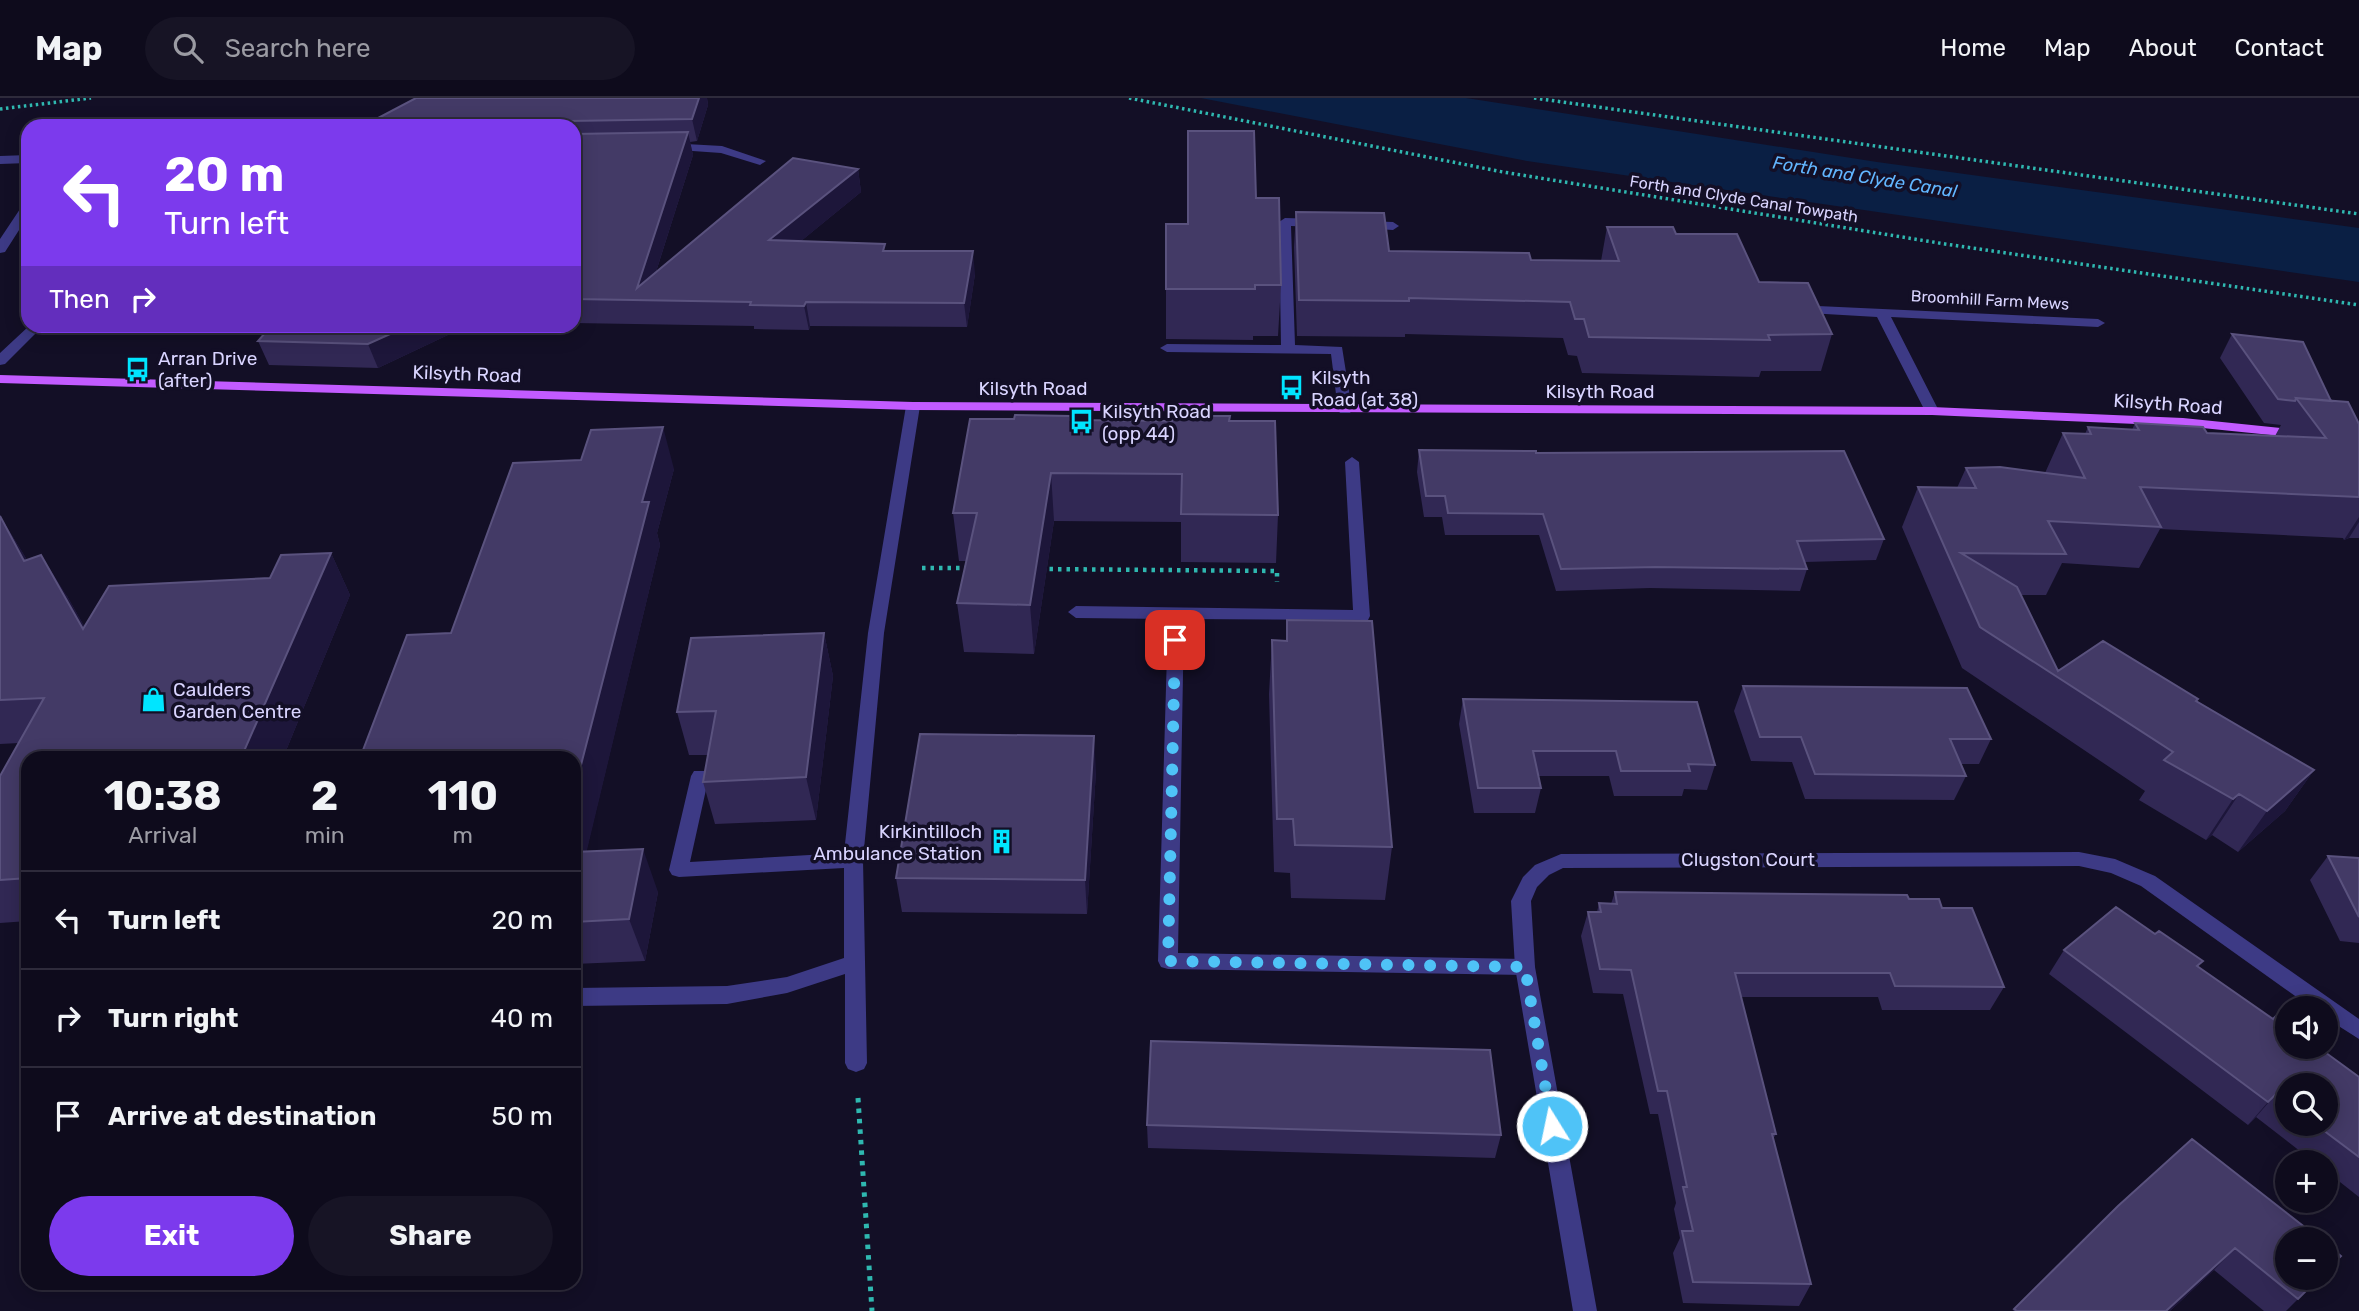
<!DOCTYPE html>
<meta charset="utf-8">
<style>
:root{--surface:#0e0b1c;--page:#171425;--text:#f1f3f6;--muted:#9b9ba3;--line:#2e2b3b;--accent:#7c3aed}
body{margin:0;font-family:Rubik,sans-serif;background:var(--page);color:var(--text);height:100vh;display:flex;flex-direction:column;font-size:26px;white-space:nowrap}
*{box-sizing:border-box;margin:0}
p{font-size:23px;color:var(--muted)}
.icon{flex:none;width:38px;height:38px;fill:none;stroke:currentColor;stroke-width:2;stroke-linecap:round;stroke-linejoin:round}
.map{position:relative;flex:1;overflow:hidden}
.panel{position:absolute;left:21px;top:653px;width:560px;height:539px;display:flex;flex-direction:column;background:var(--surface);border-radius:21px;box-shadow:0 4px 18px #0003,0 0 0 2px var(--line)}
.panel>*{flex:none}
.top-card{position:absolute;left:21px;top:21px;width:560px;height:214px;border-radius:21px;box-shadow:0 4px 18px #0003,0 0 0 2px var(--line);background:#7c3aed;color:#fff;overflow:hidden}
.tools{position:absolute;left:2275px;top:898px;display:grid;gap:14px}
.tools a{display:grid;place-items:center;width:63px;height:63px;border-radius:50%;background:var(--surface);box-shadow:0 4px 18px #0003,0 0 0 2px var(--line);font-size:35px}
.pin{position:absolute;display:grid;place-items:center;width:60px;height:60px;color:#fff;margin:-30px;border-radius:14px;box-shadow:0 4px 10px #0006}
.me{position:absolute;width:77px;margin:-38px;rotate:350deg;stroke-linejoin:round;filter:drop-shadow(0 0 5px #0008)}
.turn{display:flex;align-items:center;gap:24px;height:147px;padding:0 28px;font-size:32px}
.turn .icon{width:91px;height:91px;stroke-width:2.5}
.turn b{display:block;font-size:49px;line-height:60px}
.then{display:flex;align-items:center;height:66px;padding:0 28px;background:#0003;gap:14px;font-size:26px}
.eta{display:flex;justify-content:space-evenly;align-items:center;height:119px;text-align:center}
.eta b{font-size:42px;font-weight:700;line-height:49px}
.primary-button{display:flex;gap:14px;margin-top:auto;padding:14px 28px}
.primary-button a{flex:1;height:80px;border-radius:42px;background:var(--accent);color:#fff;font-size:28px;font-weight:700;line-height:80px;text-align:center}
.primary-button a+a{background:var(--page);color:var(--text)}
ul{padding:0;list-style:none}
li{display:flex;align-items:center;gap:21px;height:98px;padding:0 28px;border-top:2px solid var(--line)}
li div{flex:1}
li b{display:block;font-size:26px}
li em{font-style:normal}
header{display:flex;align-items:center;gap:42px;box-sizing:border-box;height:98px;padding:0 35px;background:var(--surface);border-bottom:2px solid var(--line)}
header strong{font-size:33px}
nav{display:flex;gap:38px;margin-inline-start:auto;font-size:24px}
.search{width:490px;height:63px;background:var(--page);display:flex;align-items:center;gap:18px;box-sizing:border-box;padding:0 24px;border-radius:38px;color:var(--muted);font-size:26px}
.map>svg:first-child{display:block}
.water{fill:#0a1f44}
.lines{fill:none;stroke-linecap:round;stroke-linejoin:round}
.path-far2{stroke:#2fb8b0;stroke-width:3.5;stroke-dasharray:2.5 3.5;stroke-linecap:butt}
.path-far1{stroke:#2fb8b0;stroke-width:4.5;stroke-dasharray:3.5 5;stroke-linecap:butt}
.path{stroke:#2fb8b0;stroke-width:5;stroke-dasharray:4.5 6;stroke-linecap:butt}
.lane{fill:#3d3a85;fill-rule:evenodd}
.street{fill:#3d3a85;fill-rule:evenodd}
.primary{fill:#c25bff;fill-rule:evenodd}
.wall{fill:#312854;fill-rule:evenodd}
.shaded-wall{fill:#1d163a}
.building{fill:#433a66;stroke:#5a527e;stroke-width:2}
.route{stroke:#4fc3f7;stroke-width:12;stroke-dasharray:0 21.6}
.labels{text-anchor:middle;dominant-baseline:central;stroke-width:7;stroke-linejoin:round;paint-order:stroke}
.far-street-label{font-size:16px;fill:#d9d4ff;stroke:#130f26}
.far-water-label{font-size:18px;font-style:italic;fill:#62b6ff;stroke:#130f26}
.poi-label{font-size:19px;fill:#d9d4ff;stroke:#130f26;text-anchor:start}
.street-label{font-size:19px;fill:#d9d4ff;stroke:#130f26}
</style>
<header>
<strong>Map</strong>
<div class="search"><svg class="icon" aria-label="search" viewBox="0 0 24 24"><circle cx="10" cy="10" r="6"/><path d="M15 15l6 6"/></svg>Search here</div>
<nav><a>Home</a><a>Map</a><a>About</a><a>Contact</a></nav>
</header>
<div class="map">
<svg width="2359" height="1213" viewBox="0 0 2359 1213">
<rect width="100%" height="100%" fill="#130f26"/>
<path class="water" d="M1201 0H1466L1877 64 2359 130V184L1527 63Z"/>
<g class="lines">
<path class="path-far2" d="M1129 0 1503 74 1945 146 2359 207
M1534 0 2359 116
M0 11 91 0"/>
<path class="path-far1" d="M922 470H969
M1041 471 1277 473V484"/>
<path class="path" d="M858 1000 872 1213"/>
<path class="lane" d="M28 57V65L0 66V58Z
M28 104V118L5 154 0 155V141L24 105Z
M1285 120 1319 121 1325 125 1319 129 1291 128 1295 247 1342 249 1352 312 1350 315H1340L1338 312 1331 256 1167 254 1160 250 1167 246 1281 247 1279 124Z
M1364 123 1393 124 1399 128 1393 132 1360 130 1358 127Z
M913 304 920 308 884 535 863 762 867 965 864 971 856 974 848 971 845 965V876L787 895 727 906 574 908V890L727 888 787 879 844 860V770L679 779 672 777 669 772 691 678 694 673H706L709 678 690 764 844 755 868 535 906 308Z
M1352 359 1359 364 1370 518 1368 522 1184 521 1178 855 1525 861 1532 863 1535 869 1532 875 1525 877 1168 871 1161 869 1158 863 1168 521 1076 520 1068 514 1076 508 1353 512 1345 364Z"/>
<path class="street" d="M668 45 722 48 766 63 760 67 721 55 664 51 662 49Z
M1796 207 2098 221 2105 225 2098 229 1891 219 1939 313 1932 317 1925 313 1877 219 1791 214V208Z
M29 228H43L5 266 0 267V255Z
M2079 754 2115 761 2155 778 2359 921V941L2326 920V910H2312L2141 788 2111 775 2079 768 1563 770 1549 777 1537 789 1531 803 1535 869 1597 1213H1573L1515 869 1511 803 1523 779 1535 767 1561 756Z"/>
<path class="primary" d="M0 277 913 304 1932 309 2183 320 2300 332 2307 336 2300 340 2183 328 1932 317 913 312 0 285Z"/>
</g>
<path class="wall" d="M416 0H707L708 7 697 43 690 44 693 57 656 174 858 71 861 94 801 143 886 153 975 176 967 229 810 228 809 232 754 231V228L574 225V28H363Z
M1256 100 1281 187 1278 238H1253V242L1166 241V126H1188Z
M1296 114 1389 153 1531 162 1601 163 1607 129 1676 136 1759 184 1832 236 1821 273H1761L1759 279 1582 275 1577 258 1568 257 1563 240 1405 236V239L1297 238 1294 149Z
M271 228H467L378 270 269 267 258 243Z
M2232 236 2331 303 2359 326V440H2349L2344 442 2343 440 2160 431 2139 470 2062 465 2046 497H2021L2058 573 2198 601 2197 603 2314 672 2285 713 2238 754 2212 737 2206 742 2139 702 2145 693 1962 570 1902 429 1918 389 1957 390 1966 370 2045 375 2063 335 2085 336 2088 329 2132 332 2135 325 2207 335 2275 338 2281 327 2264 325 2220 260Z
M1070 322 1229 323 1278 417 1276 465 1181 464V424L1054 423 1034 556 964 554 957 505 966 463H959L953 415Z
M1419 352 1536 355 1884 441 1876 462 1805 464 1807 471 1800 493 1650 490 1556 493 1539 437H1445L1442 419H1424L1417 374Z
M581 362 674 371 657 435 660 447 586 754 658 794 645 863 574 866V660L451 535Z
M0 418 27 462 67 498 85 530 270 480 331 455 350 497 283 660H28V823L0 825V678L19 645 0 646Z
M1287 522 1392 749 1385 802 1291 800 1290 775 1274 774 1269 596 1272 542 1286 543Z
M824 535 833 578 816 722 715 726 703 684 708 657H689L677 614Z
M1743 588 1991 641 1979 666H1961L1966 678 1954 702 1805 701 1792 664 1751 663 1734 613Z
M1463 601 1715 667 1707 692 1684 691 1682 698H1614L1609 678H1538L1541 690 1535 715H1474L1459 626Z
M1096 673 1087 816 902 814 896 780Z
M2328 758 2359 760V845L2340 843 2310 782Z
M1615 794 1909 801 1942 810 2004 889 1990 912H1882L1878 899H1741L1776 1036 1773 1041 1811 1186 1799 1208 1683 1205 1673 1155 1680 1140 1674 1111 1676 1105 1658 1016H1650L1623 896 1593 895 1581 838 1588 814H1597L1599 805 1611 806Z
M2155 836 2198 869 2273 921 2322 952 2359 979V1099L2326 1073V1064H2314L2256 1019 2248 1027 2049 876 2064 852ZM2287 987 2326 1026H2287Z
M1147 1027 1501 1037 1495 1060 1148 1050Z
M2118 1108 2319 1180 2286 1213H2264L2214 1172 2170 1213H2013Z"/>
<path class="shaded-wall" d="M699 0H707L708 7 697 43 692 21Z
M688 34 693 57 647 202 637 190Z
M858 71 861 94 773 166 769 142Z
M973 153 975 176 967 229 964 205Z
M806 204 810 228 809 232 804 208Z
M408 228H467L378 270 368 246Z
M663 329 674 371 657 435 660 447 576 798 574 793V694L642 404Z
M1051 375 1054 423 1034 556 1030 507Z
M0 418 23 455 51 505 24 463Z
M2359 419V424L2349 440 2344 442Z
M331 455 350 497 283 660H241Z
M41 457 67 498 110 573 83 531Z
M824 535 833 578 816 722 806 679Z
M1094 638 1096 673 1087 816 1085 782Z
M2314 672 2285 713 2238 754 2267 713Z
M2239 696 2212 737 2206 742 2233 701Z
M643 751 658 794 645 863 629 821Z
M2276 996 2256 1019 2248 1027 2268 1004Z
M2235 1150 2214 1172 2170 1213H2166Z"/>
<path class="building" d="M416 0H699L692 21 568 23 565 26 566 28H363Z
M1188 33H1254L1256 100H1279L1281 187H1255V191H1166V126H1188Z
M688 34 637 190 793 60 858 71 769 142 885 146 883 153H973L964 205 806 204 804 208 750 207 751 204 574 201V36Z
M1296 114 1384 115 1389 153 1529 155 1531 162 1619 163 1607 129H1673L1676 136H1737L1759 184 1808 185 1832 236 1768 237 1770 242 1589 239 1584 221H1575L1570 204 1409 200V203L1299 202Z
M271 228H408L368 246 258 243Z
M2232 236 2303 244 2331 303 2296 300 2295 303 2278 301Z
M2296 300 2348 304 2359 326V399L2140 389 2161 429 2048 423 2066 456 1961 455 2017 489 2058 573 2103 543 2198 601 2196 603 2314 672 2267 713 2239 696 2233 701 2164 662 2173 654 1980 529 1918 389 1976 390 1966 370 2000 369 2085 380 2063 335 2091 336 2088 329 2139 332 2135 325 2203 329 2207 335 2326 340Z
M1015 317 1070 318V322L1172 323V318H1230L1229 323H1275L1278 417 1181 416 1182 376 1051 375 1030 507 957 505 977 415H953L970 321H1014Z
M663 329 642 404H649L574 694V660H360L407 537 451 535 513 365 581 362 591 332Z
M1419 352 1536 353V355L1844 353 1884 441 1797 443 1807 471 1656 469 1561 471 1543 416 1448 415 1445 398H1426Z
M0 418 24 463 41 457 83 531 109 488 270 480 281 457 331 455 241 660H28V780L0 782V678L44 600 0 602Z
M1287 522 1372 523 1392 749 1295 747 1293 721H1277L1272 542 1287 543Z
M824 535 806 679 703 684 716 613 677 614 691 540Z
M1743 588 1967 590 1991 641H1950L1966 678 1815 676 1801 639H1760Z
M1463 601 1697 604 1715 667 1688 666 1690 673H1621L1616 653H1533L1541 690H1478Z
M920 636 1094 638 1085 782 896 780Z
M643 751 629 821 574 824V754Z
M2328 758 2359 760V819Z
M1615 794 1907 797 1909 801H1939L1942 810H1972L2004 889 1895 888 1890 875H1735L1776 1036H1772L1811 1186 1693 1184 1682 1133H1693L1683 1089H1687L1667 993H1658L1631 872 1600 871 1588 814H1601L1599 805 1617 806Z
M2116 809 2155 836 2159 833 2203 863 2197 868 2273 921 2277 917 2287 924V948H2322L2324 950 2322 952 2359 979V1059L2315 1026H2326V987H2287V1005L2276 996 2268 1004 2064 852Z
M1151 943 1490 952 1501 1037 1147 1027Z
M2192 1041 2320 1141H2287V1180H2319L2298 1201 2235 1150 2166 1213H2017L2014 1211 2118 1108Z
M2326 1146 2341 1158 2326 1173Z"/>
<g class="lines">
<path class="route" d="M1175 542 1168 863 1525 869 1552 1028"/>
</g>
<defs>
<symbol id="bus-bare" viewBox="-9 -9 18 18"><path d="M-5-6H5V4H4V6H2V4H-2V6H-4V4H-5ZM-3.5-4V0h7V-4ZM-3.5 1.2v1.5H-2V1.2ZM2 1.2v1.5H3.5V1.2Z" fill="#00e5ff" stroke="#130f26" stroke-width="2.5" paint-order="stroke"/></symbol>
<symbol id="shop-bare" viewBox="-9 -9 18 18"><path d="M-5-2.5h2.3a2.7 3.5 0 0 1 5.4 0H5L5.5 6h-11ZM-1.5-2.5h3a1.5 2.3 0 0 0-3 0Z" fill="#00e5ff" stroke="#130f26" stroke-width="2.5" paint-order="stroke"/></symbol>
<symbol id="building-bare" viewBox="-9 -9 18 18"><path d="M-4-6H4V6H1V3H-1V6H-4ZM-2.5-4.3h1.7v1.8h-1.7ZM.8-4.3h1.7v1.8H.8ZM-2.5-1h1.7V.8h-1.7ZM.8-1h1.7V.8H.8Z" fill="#00e5ff" stroke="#130f26" stroke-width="2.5" paint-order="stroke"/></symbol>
</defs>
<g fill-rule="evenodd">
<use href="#bus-bare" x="120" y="254" width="35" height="35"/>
<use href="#bus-bare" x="1274" y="272" width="35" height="35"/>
<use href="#bus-bare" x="1064" y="306" width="35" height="35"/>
<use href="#shop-bare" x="136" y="584" width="35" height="35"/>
<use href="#building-bare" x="984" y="726" width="35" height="35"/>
</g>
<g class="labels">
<g class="far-street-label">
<text transform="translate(1744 101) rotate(9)">Forth and Clyde Canal Towpath</text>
<text transform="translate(1990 202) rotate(3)">Broomhill Farm Mews</text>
</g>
<g class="far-water-label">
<text transform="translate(1865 79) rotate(9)">Forth and Clyde Canal</text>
</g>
<g class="poi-label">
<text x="158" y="260">Arran Drive<tspan x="158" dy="22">(after)</tspan></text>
<text x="1311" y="279">Kilsyth<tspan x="1311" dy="22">Road (at 38)</tspan></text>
<text x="1102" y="313">Kilsyth Road<tspan x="1102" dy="22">(opp 44)</tspan></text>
<text x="173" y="591">Caulders<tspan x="173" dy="22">Garden Centre</tspan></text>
<text x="982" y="733" text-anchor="end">Kirkintilloch<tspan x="982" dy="22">Ambulance Station</tspan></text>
</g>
<g class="street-label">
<text transform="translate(467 276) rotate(2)">Kilsyth Road</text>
<text x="1033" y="290">Kilsyth Road</text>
<text x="1600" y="293">Kilsyth Road</text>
<text transform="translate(2168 306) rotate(4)">Kilsyth Road</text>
<text x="1748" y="761">Clugston Court</text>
</g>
</g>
</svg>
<div class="tools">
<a><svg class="icon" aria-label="sound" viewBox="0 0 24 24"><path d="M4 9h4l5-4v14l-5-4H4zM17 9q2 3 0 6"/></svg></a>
<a><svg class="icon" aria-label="search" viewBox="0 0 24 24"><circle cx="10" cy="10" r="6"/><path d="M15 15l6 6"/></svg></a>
<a>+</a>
<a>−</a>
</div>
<div class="pin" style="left:1175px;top:542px;background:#d93025"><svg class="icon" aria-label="arrive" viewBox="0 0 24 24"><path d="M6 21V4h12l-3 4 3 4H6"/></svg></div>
<svg class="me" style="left:1552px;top:1028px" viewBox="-20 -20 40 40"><circle r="17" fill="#4fc3f7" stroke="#fff" stroke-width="3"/><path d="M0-11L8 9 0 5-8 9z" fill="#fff"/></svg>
<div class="top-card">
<div class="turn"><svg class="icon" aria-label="left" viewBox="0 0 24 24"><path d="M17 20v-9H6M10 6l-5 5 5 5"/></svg><div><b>20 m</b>Turn left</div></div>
<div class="then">Then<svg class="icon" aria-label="right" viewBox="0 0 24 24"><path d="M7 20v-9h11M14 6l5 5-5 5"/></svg></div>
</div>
<section class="panel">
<div class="eta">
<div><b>10:38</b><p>Arrival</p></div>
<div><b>2</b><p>min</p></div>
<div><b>110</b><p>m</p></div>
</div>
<ul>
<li><svg class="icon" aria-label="left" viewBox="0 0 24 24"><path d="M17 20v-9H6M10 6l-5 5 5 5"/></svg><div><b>Turn left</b></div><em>20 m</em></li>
<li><svg class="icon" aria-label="right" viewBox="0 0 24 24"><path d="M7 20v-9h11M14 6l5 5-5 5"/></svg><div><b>Turn right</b></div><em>40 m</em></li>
<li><svg class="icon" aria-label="arrive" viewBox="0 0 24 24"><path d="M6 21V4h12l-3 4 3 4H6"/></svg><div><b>Arrive at destination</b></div><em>50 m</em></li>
</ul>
<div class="primary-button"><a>Exit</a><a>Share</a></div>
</section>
</div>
